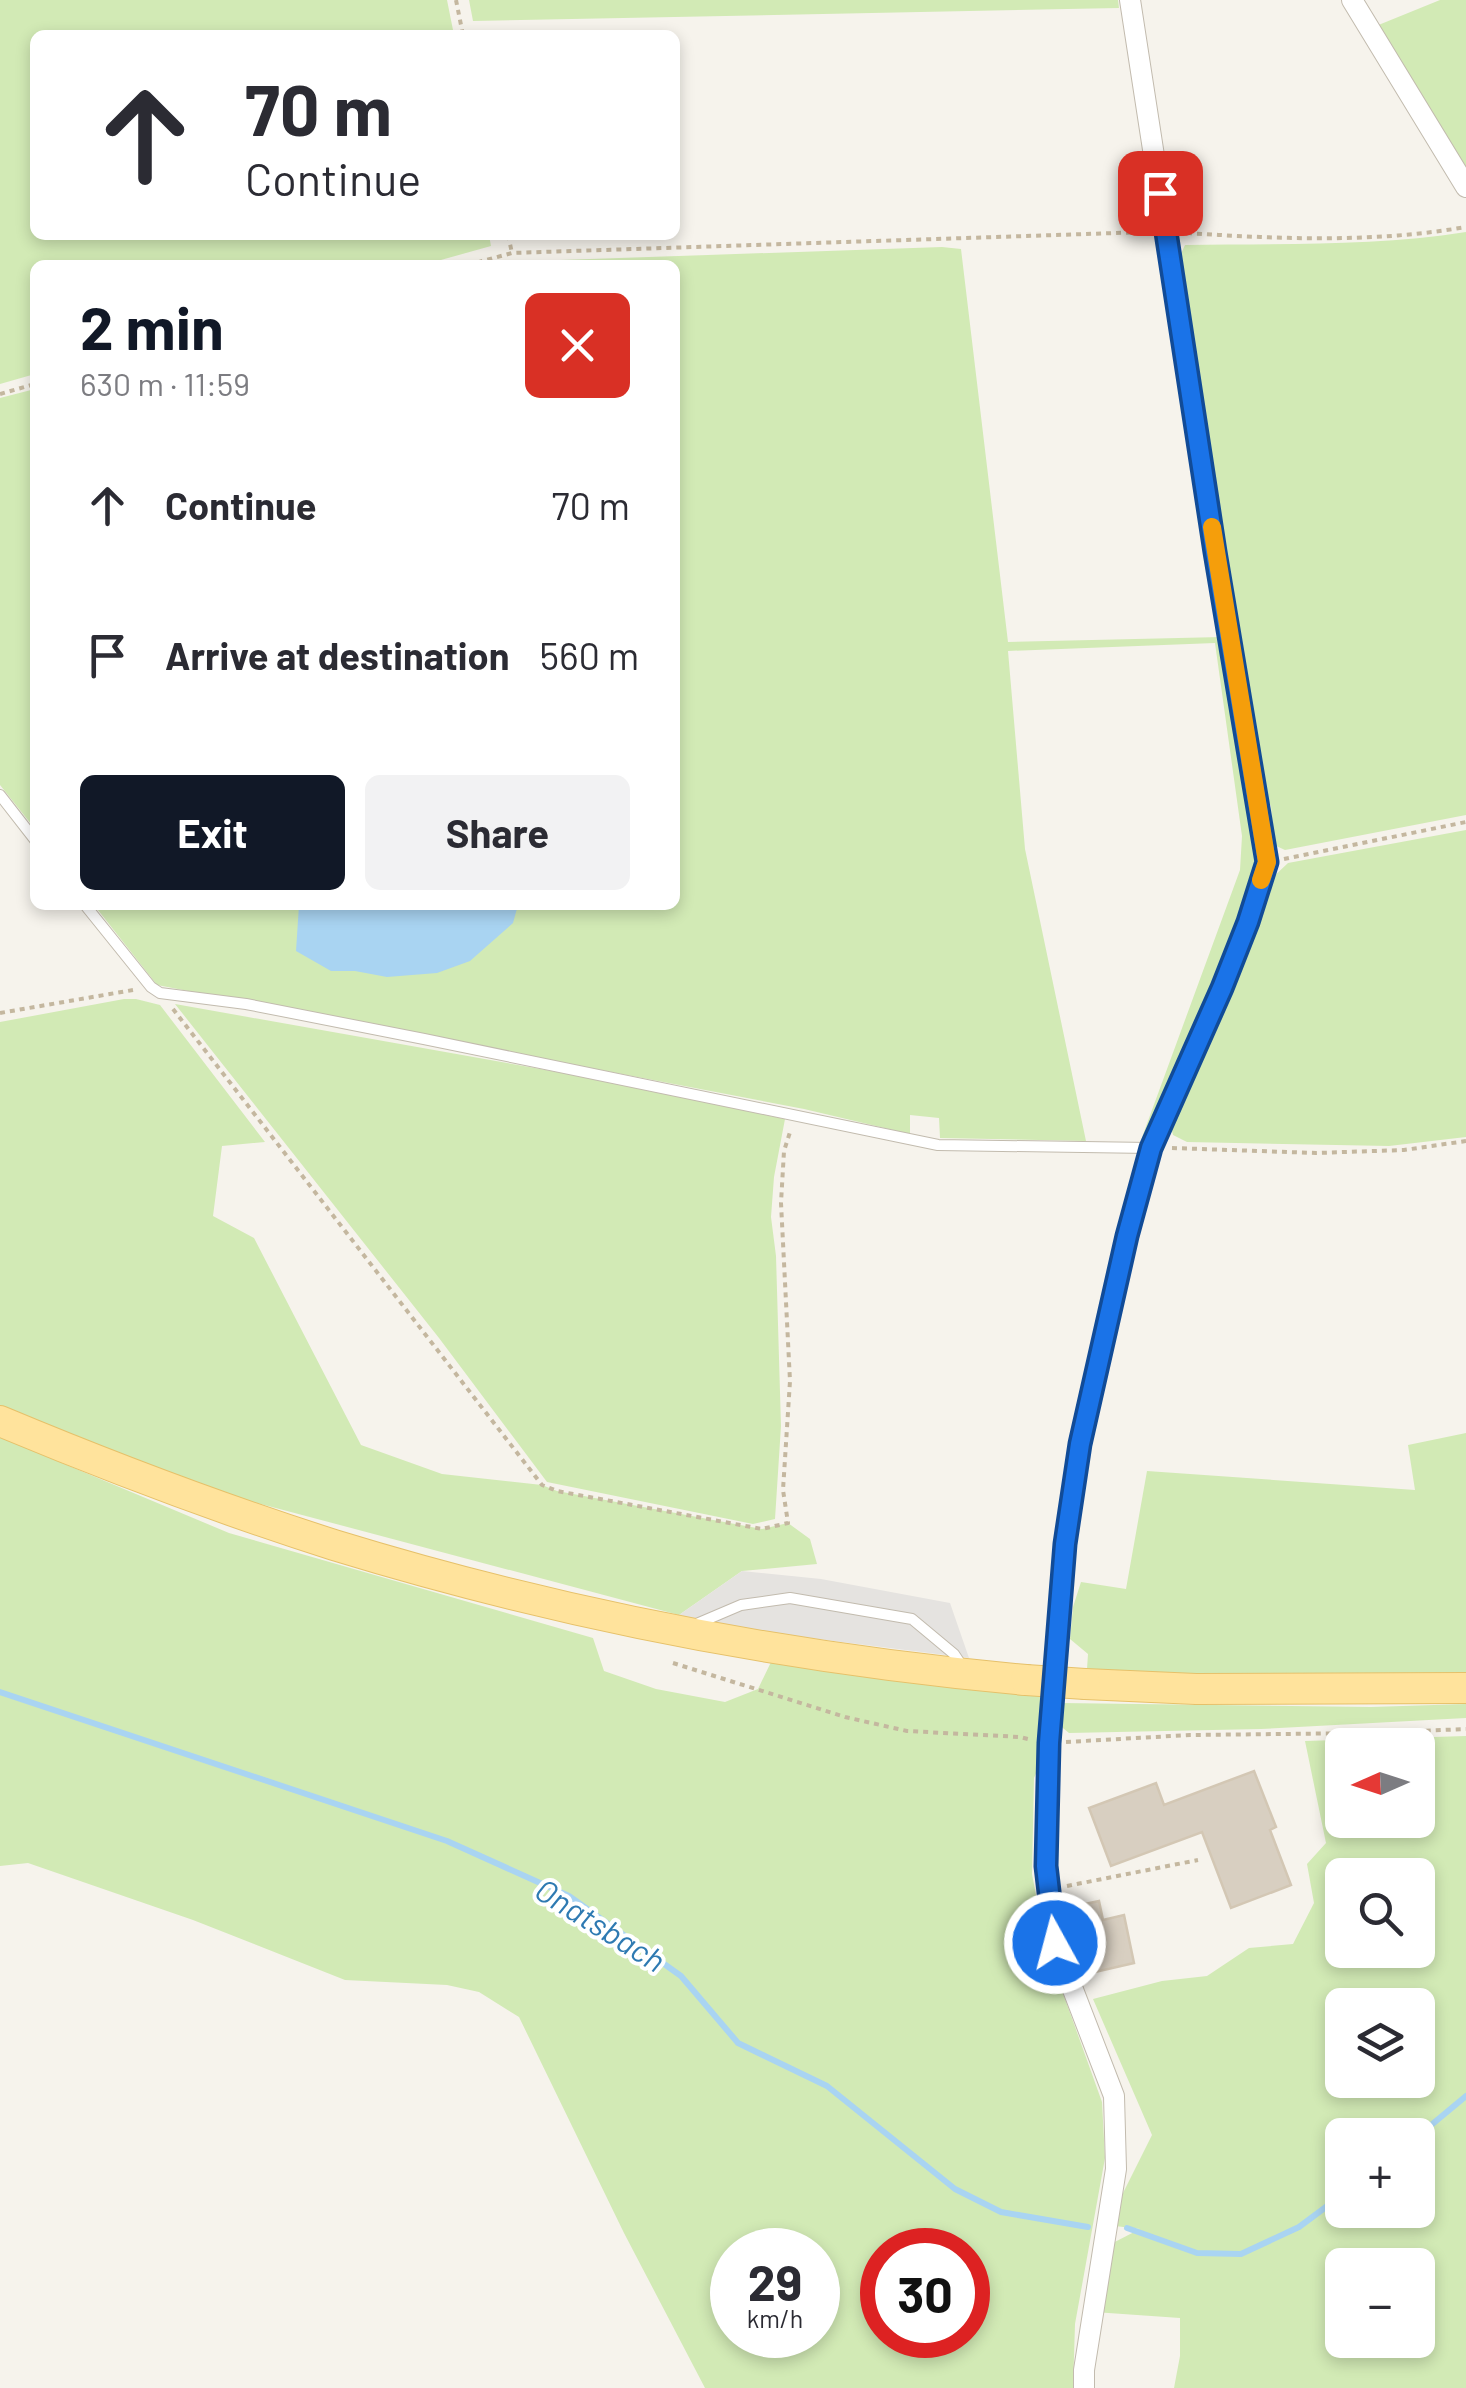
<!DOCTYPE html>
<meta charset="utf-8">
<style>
:root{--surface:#fff;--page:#f2f2f3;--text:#2b2b33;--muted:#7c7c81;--accent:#111827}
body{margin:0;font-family:Barlow,sans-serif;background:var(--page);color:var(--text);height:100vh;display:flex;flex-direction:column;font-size:38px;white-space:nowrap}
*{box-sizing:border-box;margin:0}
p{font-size:32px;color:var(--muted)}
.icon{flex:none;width:55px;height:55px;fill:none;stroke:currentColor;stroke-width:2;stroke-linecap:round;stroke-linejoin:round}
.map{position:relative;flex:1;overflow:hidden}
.drawer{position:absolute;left:30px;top:260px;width:650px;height:650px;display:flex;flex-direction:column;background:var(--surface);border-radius:15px;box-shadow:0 5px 15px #0003}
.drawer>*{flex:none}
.banner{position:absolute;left:30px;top:30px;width:650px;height:210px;border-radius:15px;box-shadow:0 5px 15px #0003;background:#fff;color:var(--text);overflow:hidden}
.needle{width:65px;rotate:267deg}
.controls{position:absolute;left:1325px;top:1728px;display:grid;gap:20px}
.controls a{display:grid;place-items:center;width:110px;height:110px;border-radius:15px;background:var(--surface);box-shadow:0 5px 15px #0003;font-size:50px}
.speed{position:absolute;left:710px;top:2228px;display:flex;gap:20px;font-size:50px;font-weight:700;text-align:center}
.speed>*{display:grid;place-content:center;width:130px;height:130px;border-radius:50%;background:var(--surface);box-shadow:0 5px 15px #0003;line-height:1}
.speed small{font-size:25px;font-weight:400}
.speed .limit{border:15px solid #d22;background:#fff;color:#111}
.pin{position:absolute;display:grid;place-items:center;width:85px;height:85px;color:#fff;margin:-42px;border-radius:20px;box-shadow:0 5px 15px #0006}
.me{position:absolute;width:110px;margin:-55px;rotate:353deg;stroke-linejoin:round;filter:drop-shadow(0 0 8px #0008)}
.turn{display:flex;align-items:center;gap:35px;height:210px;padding:0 50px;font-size:45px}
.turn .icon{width:130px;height:130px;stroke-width:2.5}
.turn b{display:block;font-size:70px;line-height:85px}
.round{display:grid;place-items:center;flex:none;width:105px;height:105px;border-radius:15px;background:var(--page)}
.headline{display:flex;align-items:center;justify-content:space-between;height:170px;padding:0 50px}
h1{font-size:60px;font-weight:700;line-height:75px;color:var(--accent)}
.primary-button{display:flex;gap:20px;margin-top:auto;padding:20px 50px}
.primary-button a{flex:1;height:115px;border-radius:15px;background:var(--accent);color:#fff;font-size:40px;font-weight:700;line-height:115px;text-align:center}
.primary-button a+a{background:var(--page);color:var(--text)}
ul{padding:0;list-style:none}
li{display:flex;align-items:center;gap:30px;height:150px;padding:0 50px}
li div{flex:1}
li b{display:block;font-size:38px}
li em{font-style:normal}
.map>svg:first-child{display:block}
.green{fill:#d2eab5;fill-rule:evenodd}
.parking{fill:#e5e3e0}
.water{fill:#a9d4f2}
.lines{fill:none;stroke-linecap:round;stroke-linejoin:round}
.stream{stroke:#a9d4f2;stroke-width:6}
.building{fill:#d8cfc1;stroke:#d3c7b4;stroke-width:2.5}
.service-casing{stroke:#c2bbae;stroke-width:12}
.minor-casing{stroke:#c2bbae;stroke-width:22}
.primary-casing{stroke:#e6c16a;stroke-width:32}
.path{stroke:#c4b79f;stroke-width:4;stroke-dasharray:5 5;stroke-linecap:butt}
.service{stroke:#fff;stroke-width:10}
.minor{stroke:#fff;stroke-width:20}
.primary{stroke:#ffe39c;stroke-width:30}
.primary-bridge-casing{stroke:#e6c16a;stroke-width:32;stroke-linecap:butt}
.primary-bridge{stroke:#ffe39c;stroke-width:30}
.route-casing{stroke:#114b97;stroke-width:25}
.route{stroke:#1a73e8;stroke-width:18}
.slow{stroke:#f59e0b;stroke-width:18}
.labels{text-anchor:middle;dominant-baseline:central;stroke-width:8;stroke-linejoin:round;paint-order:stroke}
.water-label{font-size:32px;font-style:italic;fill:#2e7ab2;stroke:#fff}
</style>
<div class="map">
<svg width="1466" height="2388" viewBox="0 0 1466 2388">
<rect width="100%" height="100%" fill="#f6f3ec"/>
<path class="green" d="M0 0H447L454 35H35V235H489L491 246 423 265H35V374L0 384Z
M469 0H1118L1119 8 473 21Z
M1440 0H1466V175L1376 26Z
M1466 232V815L1285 850 1274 845 1271 806 1261 790 1179 258 1185 245C1278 243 1374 247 1466 232Z
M942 247 961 249 1008 642 1222 637 1256 845 1253 882 1153 1129 1141 1140 1240 870 1242 836 1215 643 1008 651 1025 849 1086 1141 940 1138 939 1118 910 1115V1134L804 1109 157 985 94 905H675V265H491L504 262Z
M35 389V829L0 785V398Z
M1466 830V1137L1389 1146 1187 1142 1173 1135 1170 1123 1269 881 1288 863Z
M124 999H136L160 1005 265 1142 222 1146 213 1216 254 1238 361 1445 442 1474 542 1485 557 1491 762 1529 788 1523 810 1539 817 1564 742 1571 679 1615 242 1499 68 1434 0 1406V1022Z
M175 1004 574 1075 785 1119 774 1177 771 1217 776 1256 781 1426 775 1519 753 1524 547 1482 439 1338Z
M1466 1433V1674L1250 1677 1087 1669 1088 1654 1070 1639 1073 1607 1081 1582 1126 1589 1147 1471 1415 1490 1408 1445Z
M0 1437 229 1533 593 1638 604 1671 656 1689 725 1702 758 1689 772 1660 1050 1695 1049 1743 1034 1778 1032 1874 1045 1943 1102 2102 1105 2158 1075 2324 1073 2388H705L624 2233 519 2017 479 1992 447 1985 345 1980 193 1920 28 1863 0 1866ZM732 2250H818V2335H732ZM882 2250H968V2335H882Z
M1061 1703 1371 1707 1466 1704V1718L1261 1729 1069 1733 1058 1724Z
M1466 1736V2388H1174L1180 2356V2318L1094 2312 1105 2247 1140 2229 1115 2226 1123 2193 1152 2135 1093 1999 1162 1981 1207 1976 1249 1948 1293 1944 1314 1903 1307 1864 1326 1843 1305 1741ZM1342 1745H1418V1820H1342ZM1342 1875H1418V1950H1342ZM1342 2005H1418V2080H1342ZM1342 2135H1418V2210H1342ZM1342 2265H1418V2340H1342Z"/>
<path class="parking" d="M742 1571 821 1579 950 1603 969 1658 754 1631 679 1615Z"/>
<path class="water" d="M299 905H518L513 923 470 961 437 973 387 977 355 971H331L296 951Z"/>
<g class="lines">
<path class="stream" d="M0 1692 447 1841 569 1896 681 1976 738 2043 827 2086 955 2189 1001 2212 1088 2227
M1418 2136 1466 2096
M1127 2228 1197 2253 1241 2254 1299 2227 1342 2195"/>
</g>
<path class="building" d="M1254 1771 1276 1827 1270 1830 1291 1885 1231 1908 1202 1832 1111 1866 1089 1808 1156 1783 1164 1805Z
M1099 1901 1103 1920 1124 1915 1134 1963 1095 1972 1080 1905Z"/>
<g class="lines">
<defs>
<path id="service" d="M0 795 35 840
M85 905 151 987 160 993 246 1004 424 1039 938 1145 1150 1148
M694 1625 741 1605 790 1598 912 1619 954 1654 962 1666"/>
<path id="minor" d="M1352 0 1466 187
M1084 2388V2370L1116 2169 1114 2096 1055 1943 1046 1867 1049 1743 1065 1544 1080 1444 1127 1236 1151 1148 1222 988 1248 922 1267 862 1215 552 1130 0"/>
<path id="primary" d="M0 1421C110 1467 221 1509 334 1545 559 1614 792 1659 1026 1680
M1085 1684 1196 1689 1466 1688"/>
</defs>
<use href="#service" class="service-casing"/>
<use href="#minor" class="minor-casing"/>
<use href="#primary" class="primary-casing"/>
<path class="path" d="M456 0 463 35
M1187 233C1280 239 1374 243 1466 227
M508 235 512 253
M468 265 512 253 1147 232
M0 394 35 384
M1284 859 1466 822
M173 1009 542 1485 557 1491 762 1529 788 1523 783 1490 790 1381 781 1203 784 1151 791 1129
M0 1013 133 990
M1172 1148 1316 1153 1404 1150 1466 1141
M673 1663 845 1717 907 1731 1020 1737 1032 1740
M1066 1742 1190 1735 1371 1733 1466 1729
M1067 1886 1198 1860"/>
<use href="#service" class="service"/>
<use href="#minor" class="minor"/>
<use href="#primary" class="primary"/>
<defs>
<path id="primary-bridge" d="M1026 1680 1085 1684"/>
</defs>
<use href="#primary-bridge" class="primary-bridge-casing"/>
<use href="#primary-bridge" class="primary-bridge"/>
</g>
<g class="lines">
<defs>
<path id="route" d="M1055 1943 1046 1866 1049 1743 1065 1544 1080 1444 1127 1236 1151 1148 1222 988 1248 922 1267 862 1215 552 1160 193"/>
</defs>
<use href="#route" class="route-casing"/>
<use href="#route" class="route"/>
<path class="slow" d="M1212 527 1267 862 1261 880"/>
</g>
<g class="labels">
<g class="water-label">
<text transform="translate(601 1924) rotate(32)">Onatsbach</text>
</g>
</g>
</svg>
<div class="controls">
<a><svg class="needle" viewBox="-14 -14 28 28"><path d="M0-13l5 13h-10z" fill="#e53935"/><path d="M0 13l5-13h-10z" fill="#7c7c81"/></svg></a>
<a><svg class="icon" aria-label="search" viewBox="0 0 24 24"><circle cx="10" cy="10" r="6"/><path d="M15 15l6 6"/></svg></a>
<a><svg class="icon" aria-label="layers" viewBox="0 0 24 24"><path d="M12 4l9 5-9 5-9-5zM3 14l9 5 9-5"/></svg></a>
<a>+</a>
<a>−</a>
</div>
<div class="speed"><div>29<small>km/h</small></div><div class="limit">30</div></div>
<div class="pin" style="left:1160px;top:193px;background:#d93025"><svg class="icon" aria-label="arrive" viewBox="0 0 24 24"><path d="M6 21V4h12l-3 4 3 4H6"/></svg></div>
<svg class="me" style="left:1055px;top:1943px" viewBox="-20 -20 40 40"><circle r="17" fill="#1a73e8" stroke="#fff" stroke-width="3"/><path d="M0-11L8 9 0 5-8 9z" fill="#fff"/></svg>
<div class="banner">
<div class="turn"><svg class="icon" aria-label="ahead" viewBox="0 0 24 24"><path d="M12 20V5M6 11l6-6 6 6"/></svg><div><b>70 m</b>Continue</div></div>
</div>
<section class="drawer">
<div class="headline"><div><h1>2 min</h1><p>630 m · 11:59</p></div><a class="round" style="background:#d93025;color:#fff"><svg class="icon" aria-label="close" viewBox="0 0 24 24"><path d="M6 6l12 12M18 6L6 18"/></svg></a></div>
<ul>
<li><svg class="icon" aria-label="ahead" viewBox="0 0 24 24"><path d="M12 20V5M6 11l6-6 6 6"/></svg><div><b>Continue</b></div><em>70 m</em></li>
<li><svg class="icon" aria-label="arrive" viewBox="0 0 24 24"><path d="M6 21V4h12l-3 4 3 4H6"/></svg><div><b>Arrive at destination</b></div><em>560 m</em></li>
</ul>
<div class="primary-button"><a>Exit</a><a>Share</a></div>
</section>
</div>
